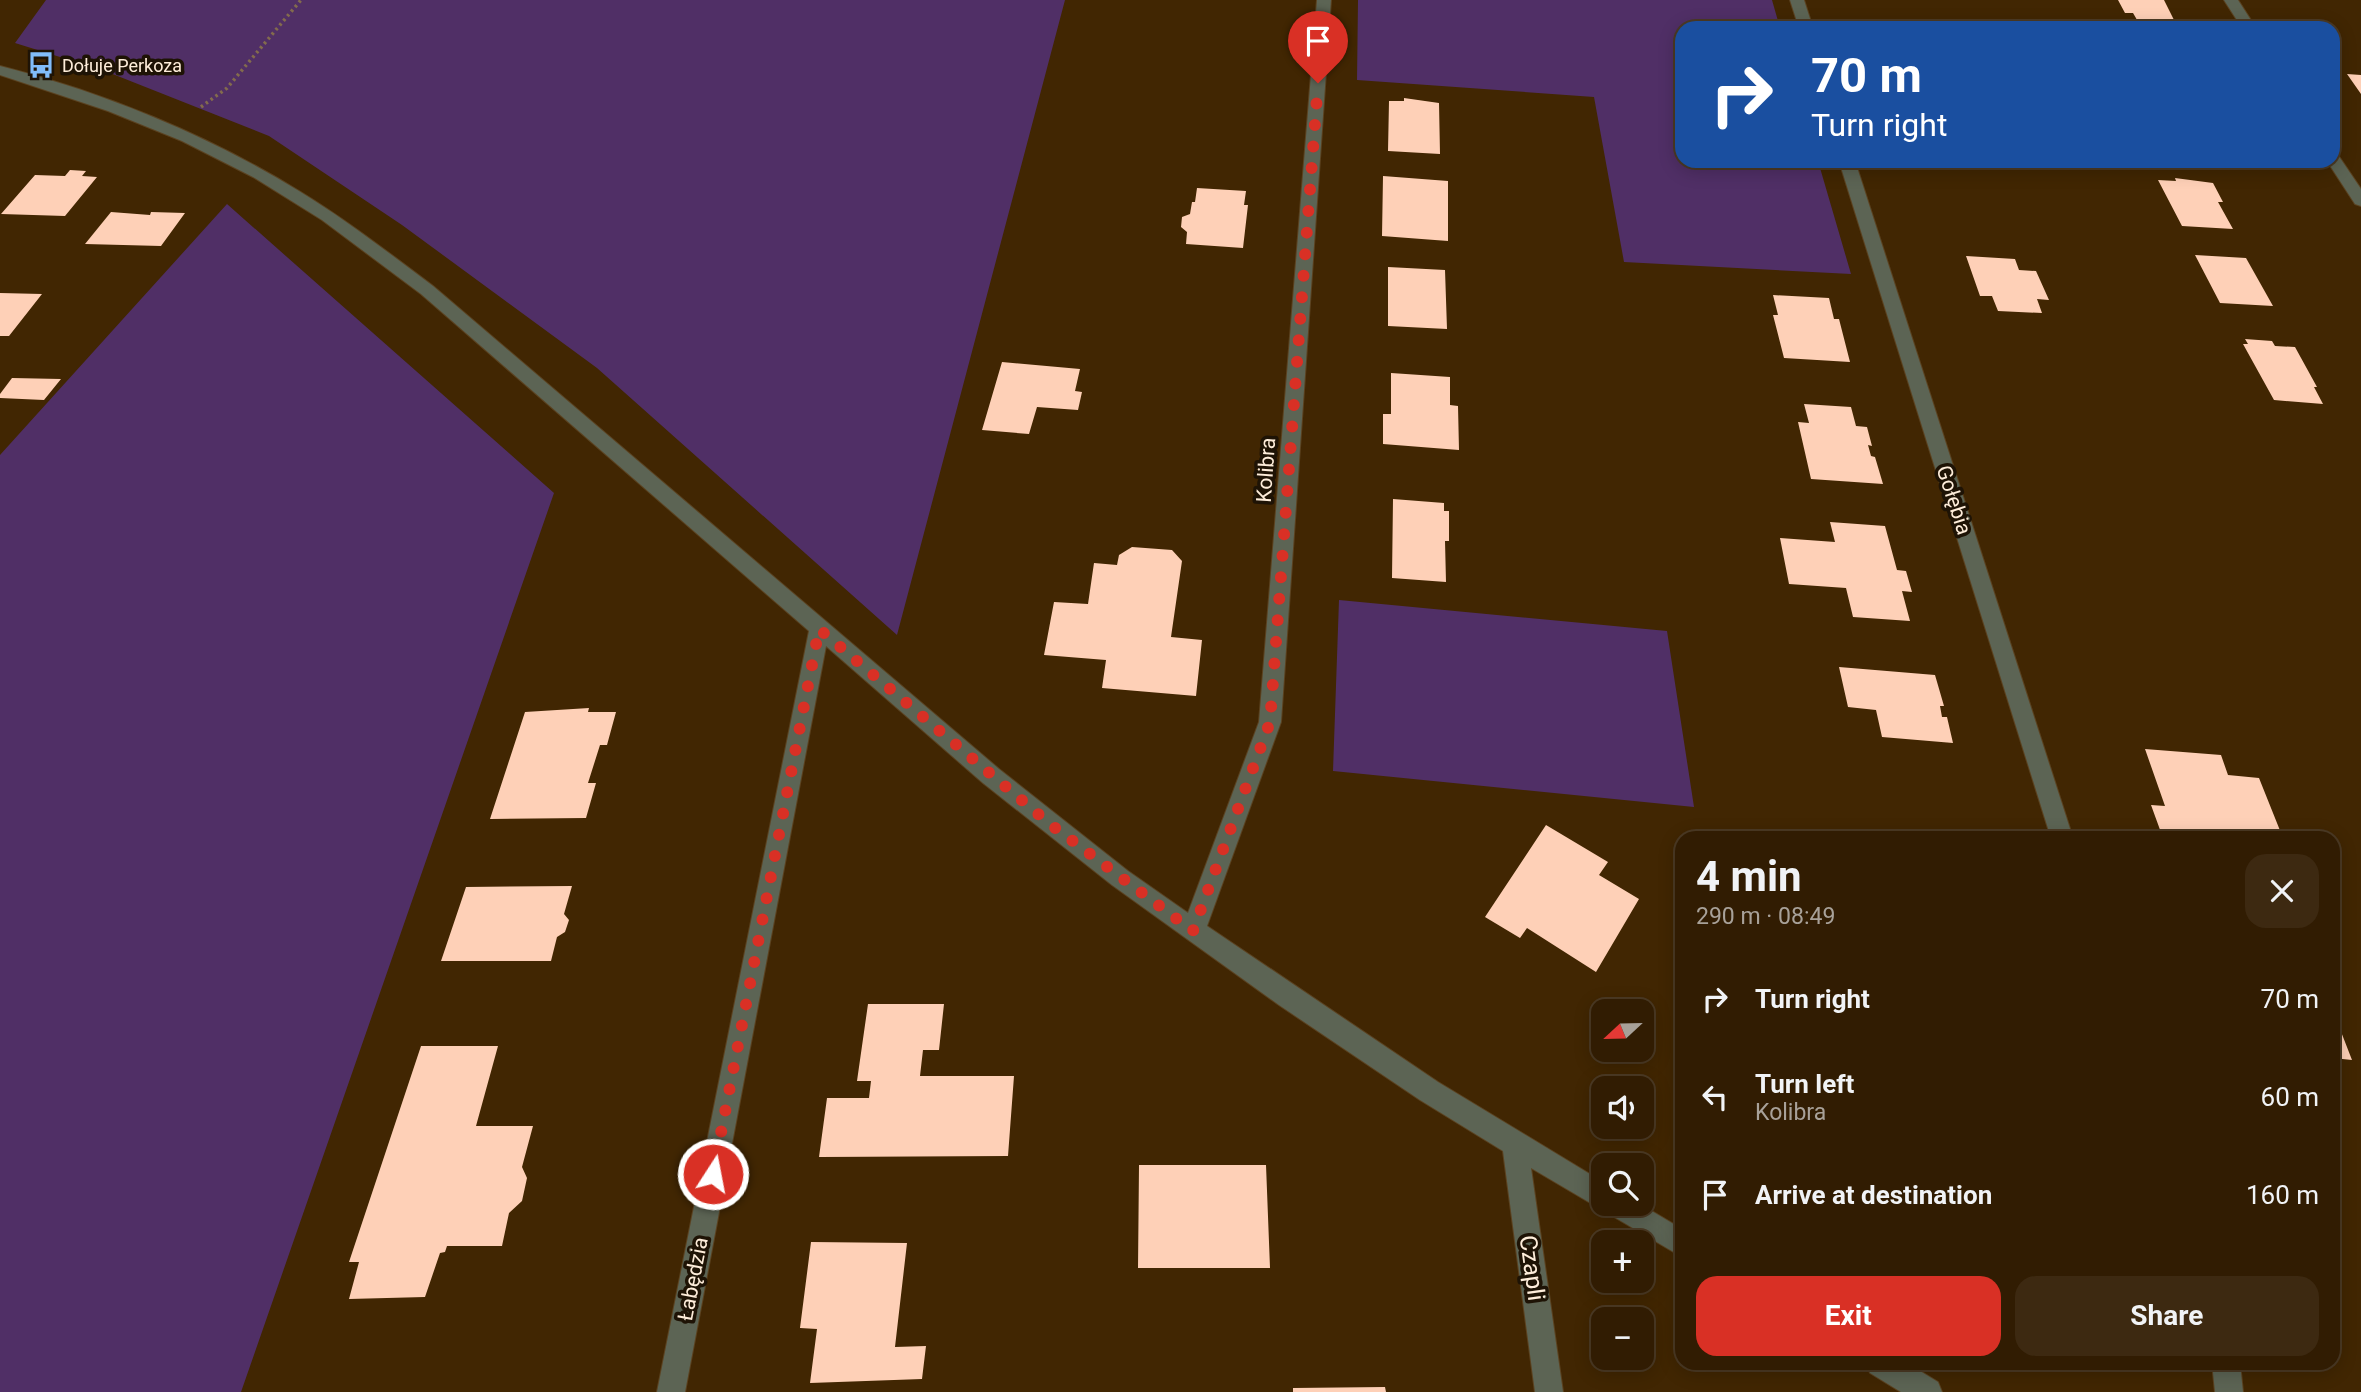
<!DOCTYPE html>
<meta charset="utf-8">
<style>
:root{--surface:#311c02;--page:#3d2911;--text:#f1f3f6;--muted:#a8a199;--line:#4c3a24;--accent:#d93025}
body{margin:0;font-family:Roboto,sans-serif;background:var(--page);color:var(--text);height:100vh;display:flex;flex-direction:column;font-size:26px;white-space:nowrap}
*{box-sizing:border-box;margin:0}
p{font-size:23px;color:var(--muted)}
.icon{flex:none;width:38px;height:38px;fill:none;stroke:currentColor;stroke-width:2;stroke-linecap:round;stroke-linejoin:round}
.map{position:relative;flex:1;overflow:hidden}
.drawer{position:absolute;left:1675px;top:831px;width:665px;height:539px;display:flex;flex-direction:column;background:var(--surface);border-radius:21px;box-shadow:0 4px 18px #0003,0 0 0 2px var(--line)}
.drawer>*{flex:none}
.guide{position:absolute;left:1675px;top:21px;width:665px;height:147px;border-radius:21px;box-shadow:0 4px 18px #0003,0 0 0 2px var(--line);background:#1a4fa0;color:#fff;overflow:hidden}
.needle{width:46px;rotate:248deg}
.fabs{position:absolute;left:1591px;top:999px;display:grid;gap:14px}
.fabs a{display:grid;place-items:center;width:63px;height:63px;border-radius:14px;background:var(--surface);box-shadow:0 4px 18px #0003,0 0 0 2px var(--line);font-size:35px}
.pin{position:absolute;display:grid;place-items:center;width:60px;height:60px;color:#fff;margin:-72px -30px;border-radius:50% 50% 50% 0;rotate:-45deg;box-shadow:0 0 7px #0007}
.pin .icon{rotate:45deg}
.me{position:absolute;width:77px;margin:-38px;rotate:11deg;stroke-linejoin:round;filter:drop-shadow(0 0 5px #0008)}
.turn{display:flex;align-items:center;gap:24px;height:147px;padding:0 21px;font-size:32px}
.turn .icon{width:91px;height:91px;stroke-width:2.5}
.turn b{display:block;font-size:49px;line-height:60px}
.round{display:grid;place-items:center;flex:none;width:74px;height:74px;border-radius:21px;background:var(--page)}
.overview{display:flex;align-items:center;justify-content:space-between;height:119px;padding:0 21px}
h1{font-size:42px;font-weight:700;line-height:52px}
.action{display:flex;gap:14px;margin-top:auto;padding:14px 21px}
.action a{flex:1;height:80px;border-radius:21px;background:var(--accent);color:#fff;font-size:28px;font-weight:700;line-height:80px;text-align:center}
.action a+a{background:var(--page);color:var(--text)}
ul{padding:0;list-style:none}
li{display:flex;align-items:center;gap:21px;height:98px;padding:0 21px}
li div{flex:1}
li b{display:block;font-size:26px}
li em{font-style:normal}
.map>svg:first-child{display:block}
.green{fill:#502f66}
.building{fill:#fed0b7}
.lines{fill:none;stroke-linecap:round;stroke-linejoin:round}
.street-casing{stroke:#5b4220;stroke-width:2}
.path{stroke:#836b4d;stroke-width:3.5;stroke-dasharray:2.5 3.5;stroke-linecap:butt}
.street{fill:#5c6454;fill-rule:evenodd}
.route{stroke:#d93025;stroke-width:12;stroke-dasharray:0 21.6}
.labels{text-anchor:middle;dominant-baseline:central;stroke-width:7;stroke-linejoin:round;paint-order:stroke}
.far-poi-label{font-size:18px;fill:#feedda;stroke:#1e1305;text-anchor:start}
.street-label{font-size:21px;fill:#feedda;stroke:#1e1305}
.near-street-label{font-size:24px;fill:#feedda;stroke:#1e1305}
</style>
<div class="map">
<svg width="2361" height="1392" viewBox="0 0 2361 1392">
<rect width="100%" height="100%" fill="#412602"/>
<path class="green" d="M46 0H1065L897 635 597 368 402 225 269 136 105 71 15 43Z
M1358 0H1772L1780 28H1682V161H1818L1851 274 1624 262 1594 97 1357 80Z
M227 204 554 493 241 1392H0V455Z
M1339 600 1667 631 1694 807 1333 771Z"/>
<path class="building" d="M2118 0H2164L2177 26 2140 25 2133 13H2125Z
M2347 74 2361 75V94Z
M1404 98 1439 103 1440 154 1388 151 1389 101H1404Z
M70 170 86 171 82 176 97 177 65 216 1 214 35 175 65 176Z
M1383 176 1448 181V241L1382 236Z
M2175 178 2213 183 2223 202H2218L2233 229 2182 226 2158 180 2176 181Z
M1197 188 1246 191 1244 205H1248L1243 248 1186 244 1187 232 1181 227 1182 217 1190 214 1192 202H1195Z
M111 212 150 215 151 212 185 213 161 246 85 244Z
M2195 255 2246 258 2273 306 2220 303Z
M1966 256 2015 259 2019 270 2036 271 2049 300 2037 299 2042 313 1998 311 1992 296H1980Z
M1388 267 1445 270 1447 329 1388 326Z
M0 293 42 294 9 336H0Z
M1773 295 1829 298 1834 319H1839L1850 362 1784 358 1773 315H1778Z
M2245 339 2272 341 2275 346 2295 347 2317 387H2314L2323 404 2274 400 2243 344H2248Z
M1002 362 1080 369 1075 391 1082 392 1078 410 1037 407 1029 434 982 430Z
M1391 373 1450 377V405L1458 406 1459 450 1383 444V414H1391Z
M12 378 61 379 44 400 0 398V394Z
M1804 404 1851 407 1856 426 1867 427 1872 446 1868 445 1871 456 1875 457 1883 484 1811 479 1798 422 1809 423Z
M1393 499 1444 503V511H1449V541H1445L1446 582 1392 578Z
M1830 522 1885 526 1897 570 1906 571 1912 592 1902 591 1910 621 1853 617 1846 588 1789 584 1780 538 1835 542Z
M1132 547 1172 550 1182 561 1171 637 1202 640 1196 696 1102 688 1106 660 1044 655 1054 602 1088 604 1094 563 1117 565 1119 555Z
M1839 667 1935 675 1944 706H1940L1942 717H1947L1953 743 1882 737 1876 710 1848 707Z
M589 708 588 712H616L607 745H600L588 783H596L586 818 490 819 525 712Z
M2145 749 2221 755 2228 775 2259 778 2283 838H2163L2151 805 2165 806Z
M1546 825 1608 862 1599 875 1639 899 1596 972 1527 928 1520 938 1485 917Z
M572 886 564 914 569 920 565 932 557 937 551 961H441L466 887Z
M868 1004H944L939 1050H923L920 1076H1014L1008 1156 819 1157 827 1098H869L871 1081H857Z
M2333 1011 2352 1060 2333 1058Z
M421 1046H498L476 1126H533L522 1167 527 1178 522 1201 509 1213 502 1246H447L445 1252 440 1253 425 1297 349 1299 359 1262H349Z
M1139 1165H1266L1270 1268H1138Z
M811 1242 907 1243 895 1347 926 1346 922 1379 810 1383 817 1329 800 1328Z
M1385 1387 1386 1392H1293V1388Z"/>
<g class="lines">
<defs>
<path id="street" d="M1317 0H1331L1281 722 1207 926 1438 1082 1603 1182V1204H1640L1682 1229V1257L1531 1168 1563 1392H1535L1503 1151 1420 1100 1279 1005 1112 885 983 783 826 646 685 1392H657L809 631 421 294 322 220 253 177 182 141 108 111 0 75V66C103 92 208 135 299 191 345 219 389 253 433 286L999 769 1128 871 1188 913 1259 722Z
M1790 0H1804L1813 28H1799Z
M2224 0H2238L2256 28H2242Z
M2333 153 2338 155 2361 189V206L2355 204 2327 161H2333Z
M1839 161H1855L2073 838H2051Z
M1866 1363H1907L1938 1382 1942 1392H1901L1870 1373Z
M2212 1363H2240L2243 1392H2215Z"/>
</defs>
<use href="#street" class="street-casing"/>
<path class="path" d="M201 107 227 88 301 0"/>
<use href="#street" class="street"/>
</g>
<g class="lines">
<path class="route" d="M713 1174 819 629 1050 824 1193 931 1270 722 1318 83"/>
</g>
<defs>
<symbol id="bus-bare" viewBox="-9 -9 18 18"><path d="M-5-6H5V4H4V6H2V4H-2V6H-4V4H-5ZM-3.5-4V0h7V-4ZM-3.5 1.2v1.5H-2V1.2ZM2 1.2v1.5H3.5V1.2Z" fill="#81bdfa" stroke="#1e1305" stroke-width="2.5" paint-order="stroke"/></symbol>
</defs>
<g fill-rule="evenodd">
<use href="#bus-bare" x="22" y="46" width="38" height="38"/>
</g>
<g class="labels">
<g class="far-poi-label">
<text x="62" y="65">Dołuje Perkoza</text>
</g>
<g class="street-label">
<text transform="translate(1266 470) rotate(-86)">Kolibra</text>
<text transform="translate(1954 500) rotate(72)">Gołębia</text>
<text transform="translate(693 1279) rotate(-79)">Łabędzia</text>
</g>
<g class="near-street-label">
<text transform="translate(1532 1268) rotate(82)">Czapli</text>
</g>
</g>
</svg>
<div class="fabs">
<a><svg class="needle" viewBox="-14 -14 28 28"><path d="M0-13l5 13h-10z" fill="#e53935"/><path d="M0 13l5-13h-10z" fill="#a8a199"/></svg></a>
<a><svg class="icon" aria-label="sound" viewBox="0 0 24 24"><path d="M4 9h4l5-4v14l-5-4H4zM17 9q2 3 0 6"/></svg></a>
<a><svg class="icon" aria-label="search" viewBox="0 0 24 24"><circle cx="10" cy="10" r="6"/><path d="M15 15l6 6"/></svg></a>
<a>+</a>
<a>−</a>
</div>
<div class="pin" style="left:1318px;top:83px;background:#d93025"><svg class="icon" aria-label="arrive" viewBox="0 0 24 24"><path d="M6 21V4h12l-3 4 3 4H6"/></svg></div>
<svg class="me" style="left:713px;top:1174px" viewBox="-20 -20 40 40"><circle r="17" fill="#d93025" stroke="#fff" stroke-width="3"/><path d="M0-11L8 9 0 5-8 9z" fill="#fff"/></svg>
<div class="guide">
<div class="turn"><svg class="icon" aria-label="right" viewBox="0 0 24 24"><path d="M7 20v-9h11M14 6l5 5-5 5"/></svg><div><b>70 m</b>Turn right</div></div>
</div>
<section class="drawer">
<div class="overview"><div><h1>4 min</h1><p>290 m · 08:49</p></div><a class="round"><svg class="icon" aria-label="close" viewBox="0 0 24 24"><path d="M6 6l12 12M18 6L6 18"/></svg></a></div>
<ul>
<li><svg class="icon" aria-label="right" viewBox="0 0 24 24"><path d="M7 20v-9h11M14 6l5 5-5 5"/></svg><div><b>Turn right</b></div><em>70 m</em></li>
<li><svg class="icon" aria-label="left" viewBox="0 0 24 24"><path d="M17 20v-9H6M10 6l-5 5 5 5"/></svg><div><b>Turn left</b><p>Kolibra</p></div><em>60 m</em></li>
<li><svg class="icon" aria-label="arrive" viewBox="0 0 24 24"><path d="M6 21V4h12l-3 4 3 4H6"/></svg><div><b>Arrive at destination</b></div><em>160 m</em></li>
</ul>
<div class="action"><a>Exit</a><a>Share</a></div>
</section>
</div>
